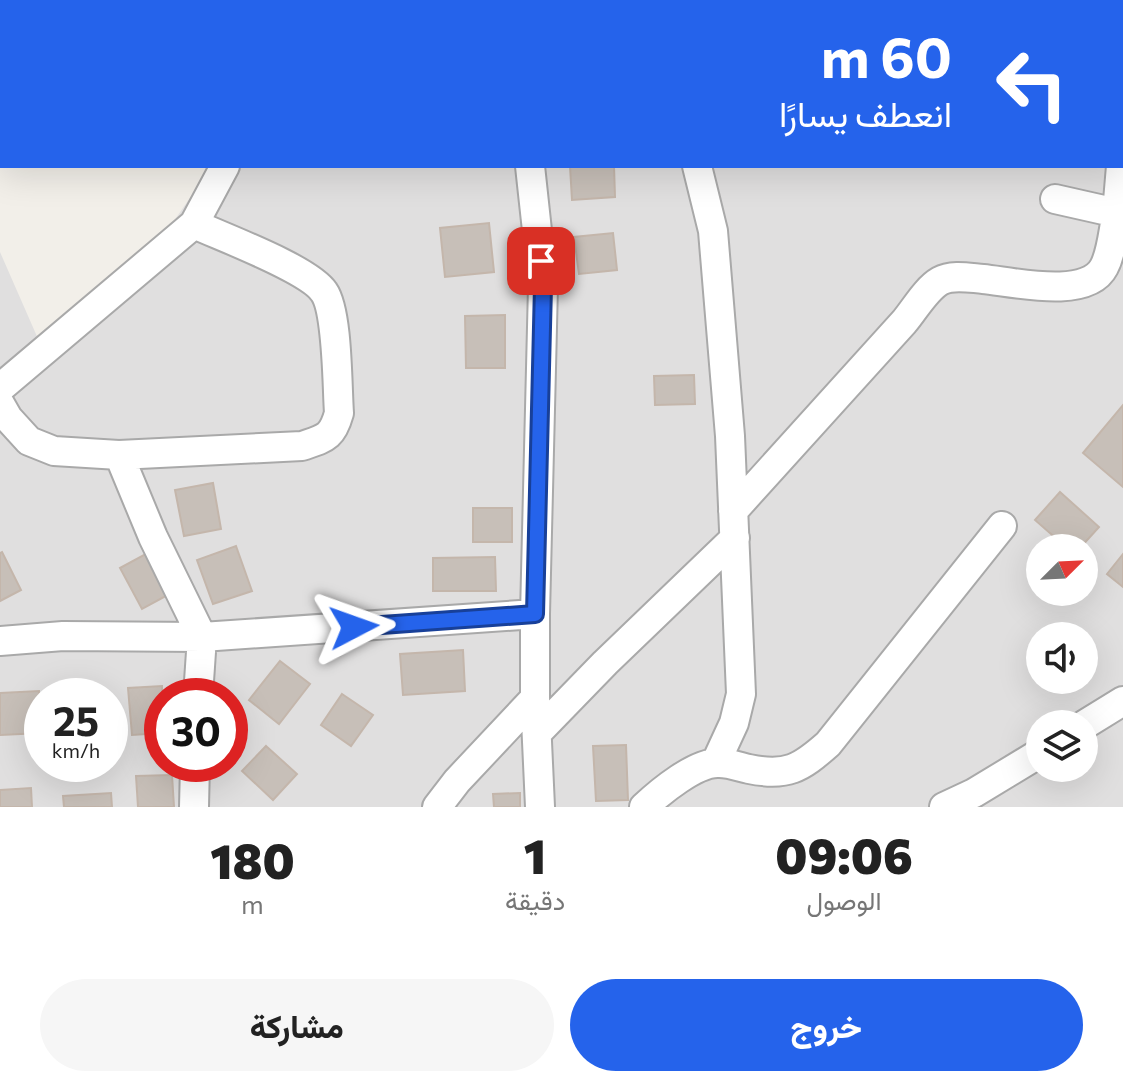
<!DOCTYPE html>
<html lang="ar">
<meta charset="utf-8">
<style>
:root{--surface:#fff;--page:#f6f6f6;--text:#222;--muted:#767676;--accent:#2563eb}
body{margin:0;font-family:Commissioner,Vazirmatn,sans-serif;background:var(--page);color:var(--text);direction:rtl;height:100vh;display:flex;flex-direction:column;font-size:30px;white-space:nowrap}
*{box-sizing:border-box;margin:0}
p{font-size:26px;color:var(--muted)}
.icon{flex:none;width:44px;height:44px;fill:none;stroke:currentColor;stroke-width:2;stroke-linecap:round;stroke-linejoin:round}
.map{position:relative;height:807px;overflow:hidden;direction:ltr}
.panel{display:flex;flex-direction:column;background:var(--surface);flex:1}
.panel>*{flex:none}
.guide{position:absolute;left:0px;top:0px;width:1124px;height:168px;box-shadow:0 8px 32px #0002;direction:rtl;background:#2563eb;color:#fff;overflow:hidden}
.needle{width:52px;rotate:66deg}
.fabs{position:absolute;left:1026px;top:534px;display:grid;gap:16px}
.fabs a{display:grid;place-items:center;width:72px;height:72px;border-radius:50%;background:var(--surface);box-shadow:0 8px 32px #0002;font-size:40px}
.speed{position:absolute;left:24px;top:678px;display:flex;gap:16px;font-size:40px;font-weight:700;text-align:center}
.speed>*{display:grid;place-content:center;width:104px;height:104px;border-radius:50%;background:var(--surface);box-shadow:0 8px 32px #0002;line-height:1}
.speed small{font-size:20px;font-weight:400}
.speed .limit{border:12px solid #d22;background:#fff;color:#111}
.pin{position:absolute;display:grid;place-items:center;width:68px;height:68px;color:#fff;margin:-34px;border-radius:16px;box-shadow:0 4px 12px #0006}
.me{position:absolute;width:88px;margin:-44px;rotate:86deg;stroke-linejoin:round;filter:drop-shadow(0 0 6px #0008)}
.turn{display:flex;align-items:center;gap:28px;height:168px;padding:0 40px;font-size:36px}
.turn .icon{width:104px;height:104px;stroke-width:2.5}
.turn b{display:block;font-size:56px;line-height:68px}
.eta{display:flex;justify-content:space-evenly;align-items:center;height:136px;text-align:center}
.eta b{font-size:48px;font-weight:800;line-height:56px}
.action{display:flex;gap:16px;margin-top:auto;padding:16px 40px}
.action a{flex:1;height:92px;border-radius:48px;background:var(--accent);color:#fff;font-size:32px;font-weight:800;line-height:92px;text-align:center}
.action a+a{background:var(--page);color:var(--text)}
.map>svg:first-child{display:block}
.residential{fill:#e0dfdf;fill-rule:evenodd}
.building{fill:#c7bfb8;stroke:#c4b6ab;stroke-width:2}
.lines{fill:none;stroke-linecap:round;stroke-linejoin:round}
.minor-casing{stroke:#a9a9a9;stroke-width:32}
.minor{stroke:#fff;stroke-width:28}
.route-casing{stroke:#184099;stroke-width:20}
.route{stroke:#2563eb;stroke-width:14}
</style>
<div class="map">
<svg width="1123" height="807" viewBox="0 0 1123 807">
<rect width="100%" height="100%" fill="#f2efe9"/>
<path class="residential" d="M323 0H1123V807H0V252L39 341 158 244 212 166H1122V2H322ZM1040 548H1084V592H1040ZM1040 636H1084V680H1040ZM42 696H110V764H42ZM162 696H230V764H162ZM1040 724H1084V768H1040Z"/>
<path class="building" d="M570 166H614L615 197 572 200Z
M489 223 494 272 445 277 440 228Z
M613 233 617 270 579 274 574 237Z
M505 315V368H466L465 316Z
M694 375 695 404 655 405 654 376Z
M1123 405V487L1083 453Z
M213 483 221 529 184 536 175 490Z
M1060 492 1099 527 1080 548H1067L1035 520Z
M473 508H512V542H473Z
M236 546 252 591 213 604 197 560Z
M153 550 175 591 142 609 120 568Z
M2 552 21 590 0 601V553Z
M1123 554V587L1107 574Z
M495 557 496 591H433V558Z
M463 650 465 691 403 695 400 654Z
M280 661 310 684 279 724 249 700Z
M162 686V733L132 735 128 688Z
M39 691 41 733 0 735V693Z
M342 694 373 715 351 746 321 725Z
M626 745 628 800 596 801 593 746Z
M266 746 297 774 273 800 242 771Z
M172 775 174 807H138L136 776Z
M31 788 32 807H0V790Z
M111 793 112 807H64L63 796Z
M520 793V807H494L493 794Z"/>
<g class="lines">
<defs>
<path id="minor" d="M494 0 495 2
M342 2 344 0
M698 2 700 0
M1122 15H1123
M530 166 543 286 535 614V698L540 807
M697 166 713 231 730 436 741 694 734 723 716 762
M1055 199 1117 213 1121 166
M0 388 194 224 225 166
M0 404 8 418 29 441 54 451 119 455 302 446C325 438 332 438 339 413 337 387 338 312 324 292 309 269 222 237 194 224
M119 455 153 537 202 637 198 696
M733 511 904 322C915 309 926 289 940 281 952 274 970 278 983 279 1013 282 1087 300 1104 267 1112 252 1113 230 1117 213
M0 641 63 636 202 637 535 614
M1084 725 1123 701
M537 733 605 663 735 538
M194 807 195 764
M437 807 457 781 535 698
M644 807C660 792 696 762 719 763 729 763 740 767 749 769 787 777 801 768 828 744L1002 526
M944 807 974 793 1040 753"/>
</defs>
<use href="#minor" class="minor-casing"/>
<use href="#minor" class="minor"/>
</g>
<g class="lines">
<defs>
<path id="route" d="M354 627 535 614 543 286 541 261"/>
</defs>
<use href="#route" class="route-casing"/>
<use href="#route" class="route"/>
</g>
</svg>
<div class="fabs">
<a><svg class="needle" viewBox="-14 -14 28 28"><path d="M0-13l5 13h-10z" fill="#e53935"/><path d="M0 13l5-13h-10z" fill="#767676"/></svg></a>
<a><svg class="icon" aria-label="sound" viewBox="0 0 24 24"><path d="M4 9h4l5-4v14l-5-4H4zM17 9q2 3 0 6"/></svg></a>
<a><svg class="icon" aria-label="layers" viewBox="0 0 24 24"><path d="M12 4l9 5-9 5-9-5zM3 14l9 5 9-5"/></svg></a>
</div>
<div class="speed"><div>25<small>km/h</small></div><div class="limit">30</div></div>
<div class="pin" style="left:541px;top:261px;background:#d93025"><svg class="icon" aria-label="arrive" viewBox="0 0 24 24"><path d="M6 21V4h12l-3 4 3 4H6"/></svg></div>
<svg class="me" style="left:354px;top:627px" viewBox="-20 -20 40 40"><path d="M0-17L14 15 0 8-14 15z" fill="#2563eb" stroke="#fff" stroke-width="4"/></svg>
<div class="guide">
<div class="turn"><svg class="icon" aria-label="left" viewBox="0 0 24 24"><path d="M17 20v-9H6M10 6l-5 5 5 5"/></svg><div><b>60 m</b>انعطف يسارًا</div></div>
</div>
</div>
<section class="panel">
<div class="eta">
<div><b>09:06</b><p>الوصول</p></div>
<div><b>1</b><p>دقيقة</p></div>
<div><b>180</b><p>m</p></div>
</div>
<div class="action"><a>خروج</a><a>مشاركة</a></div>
</section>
